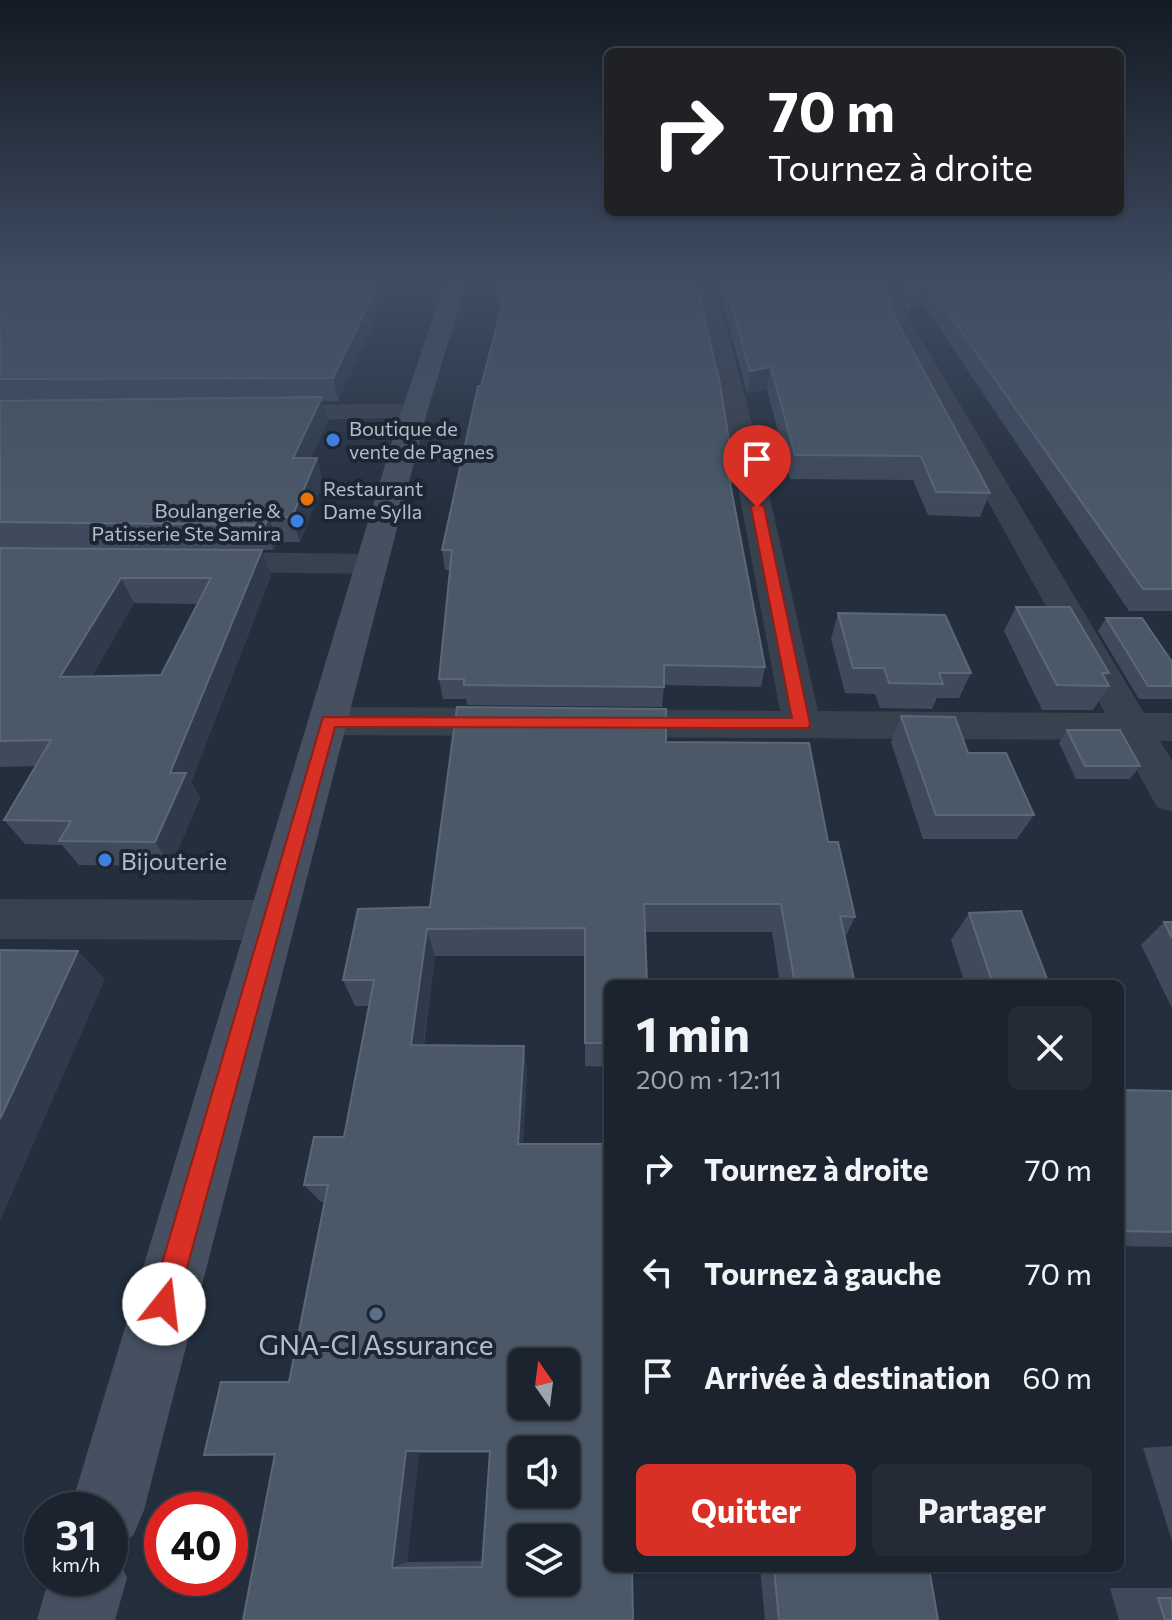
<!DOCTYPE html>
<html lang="fr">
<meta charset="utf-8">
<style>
:root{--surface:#1b232e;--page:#242b36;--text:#f1f3f6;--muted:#a0a4aa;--line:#39404a;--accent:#d93025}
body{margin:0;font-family:Commissioner,sans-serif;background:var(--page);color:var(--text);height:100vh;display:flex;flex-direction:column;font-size:30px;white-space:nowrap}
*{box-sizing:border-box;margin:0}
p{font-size:26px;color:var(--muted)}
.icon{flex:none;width:44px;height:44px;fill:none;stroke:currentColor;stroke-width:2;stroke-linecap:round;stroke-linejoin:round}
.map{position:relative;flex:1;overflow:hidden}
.details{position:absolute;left:604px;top:980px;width:520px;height:592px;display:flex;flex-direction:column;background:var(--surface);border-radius:12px;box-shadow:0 2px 6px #0004,0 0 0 2px var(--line)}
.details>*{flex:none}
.hud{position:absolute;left:604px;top:48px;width:520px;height:168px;border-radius:12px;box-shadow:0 2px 6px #0004,0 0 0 2px var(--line);background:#202124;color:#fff;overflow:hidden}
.needle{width:52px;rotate:346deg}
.buttons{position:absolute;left:508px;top:1348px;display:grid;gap:16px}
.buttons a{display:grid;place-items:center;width:72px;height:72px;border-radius:12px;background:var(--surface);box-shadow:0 2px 6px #0004,0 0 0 2px var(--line);font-size:40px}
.speed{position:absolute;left:24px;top:1492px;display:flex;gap:16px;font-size:40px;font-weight:700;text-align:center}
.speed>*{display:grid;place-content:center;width:104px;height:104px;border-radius:50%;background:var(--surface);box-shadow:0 2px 6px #0004,0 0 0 2px var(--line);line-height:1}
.speed small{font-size:20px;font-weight:400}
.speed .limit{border:12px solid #d22;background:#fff;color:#111}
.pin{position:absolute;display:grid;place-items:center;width:68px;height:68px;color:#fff;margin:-82px -34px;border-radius:50% 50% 50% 0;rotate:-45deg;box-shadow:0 0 8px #0007}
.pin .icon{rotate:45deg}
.me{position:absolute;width:88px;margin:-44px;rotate:16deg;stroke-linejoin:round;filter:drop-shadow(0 0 6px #0008)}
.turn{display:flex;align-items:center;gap:28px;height:168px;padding:0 32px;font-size:36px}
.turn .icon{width:104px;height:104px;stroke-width:2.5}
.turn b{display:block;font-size:56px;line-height:68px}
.round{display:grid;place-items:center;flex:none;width:84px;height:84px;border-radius:12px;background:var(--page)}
.headline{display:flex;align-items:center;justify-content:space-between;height:136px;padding:0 32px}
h1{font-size:48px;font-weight:700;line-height:60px}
.primary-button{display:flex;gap:16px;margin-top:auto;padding:16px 32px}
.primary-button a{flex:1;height:92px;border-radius:12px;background:var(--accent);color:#fff;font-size:32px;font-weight:700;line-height:92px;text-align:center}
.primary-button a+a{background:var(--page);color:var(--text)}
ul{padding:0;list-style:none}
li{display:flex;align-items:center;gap:24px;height:104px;padding:0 32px}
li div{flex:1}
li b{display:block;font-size:30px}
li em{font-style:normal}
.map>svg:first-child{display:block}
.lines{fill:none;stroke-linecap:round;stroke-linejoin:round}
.street{fill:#38414e;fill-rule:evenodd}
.secondary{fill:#465061;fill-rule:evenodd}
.wall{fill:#3f4b5c;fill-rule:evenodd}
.shaded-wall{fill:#2f3b4b}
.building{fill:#4b5868;stroke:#5c6777;stroke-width:2;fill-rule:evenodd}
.route{fill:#d93025;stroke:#8d1f18;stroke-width:2}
.shop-dot{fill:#3f7fe0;stroke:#1d2633;stroke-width:3}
.food-dot{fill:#e8710a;stroke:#1d2633;stroke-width:3}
.service-dot{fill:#5c6f8a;stroke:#1d2633;stroke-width:3}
.labels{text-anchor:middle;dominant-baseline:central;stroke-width:8;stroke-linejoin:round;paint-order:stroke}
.far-poi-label{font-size:20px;fill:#b4bcc9;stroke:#1d2633;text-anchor:start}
.poi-label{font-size:24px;fill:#b4bcc9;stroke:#1d2633;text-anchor:start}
.near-poi-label{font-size:28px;fill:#b4bcc9;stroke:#1d2633}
</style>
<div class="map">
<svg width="1172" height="1620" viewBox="0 0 1172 1620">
<rect width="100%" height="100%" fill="#242f3e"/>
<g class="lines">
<path class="street" d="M320 282H566L569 286 559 292 329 290 322 288Z
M637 282H966L969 286 966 290 959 292H893L1144 713H1172V741H1160L1172 760V812L1157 807 1120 740 610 737 596 733 591 723 596 713 610 709 780 711 730 445 696 293H641L631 287ZM872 292 1105 713 818 711 758 445 717 293Z
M414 404 423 407 427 412 423 417 269 421 260 418 256 413 260 408 269 405Z
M209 552 372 554 383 557 388 564 383 571 372 574 209 572 198 569 193 562 198 555Z
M329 707 511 708 525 712 530 722 525 732 511 736 329 735 315 731 310 721 315 711Z
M0 899 270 900 286 906 293 920 286 934 270 940 0 939Z"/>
<path class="secondary" d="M445 282H467L427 412 144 1510 133 1536 110 1546V1510H70L401 412Z
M110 1549 115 1551 127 1578 115 1620H37L49 1578H110Z"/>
</g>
<path class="wall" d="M0 282 387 294 338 401H323L328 421 311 458H317L323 483 300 542H277L273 550 0 547Z
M503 282 734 472 731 488 765 667 761 687 664 685 662 707 467 705 466 699H443L439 679 450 570H445L442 550 500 316 498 299Z
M723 282H879L893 305 891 311 990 493 980 517 928 515 913 480 790 479 767 389 747 393 721 296Z
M902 282H1172V611H1129L923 304 908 313 898 296Z
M0 548 271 576 191 782 200 798 171 866 79 865 62 845 25 844 4 820 36 766 0 767ZM134 603 198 604 161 675 92 676Z
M1016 607 1109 673 1105 679 1109 686 1093 710H1042L1004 631Z
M838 613 971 673 959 698H937L932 709 880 708 875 694 845 693 831 639Z
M1106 618 1172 662V699H1139L1098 631Z
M901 716 968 753 1034 815 1017 839H923L891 742Z
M1067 730 1140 766 1130 779H1076L1059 743Z
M666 742 828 842 855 917 845 938 855 984H780L772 932H645L608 984V1067L585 1066V956H435L424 1045 527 1070 523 1144 608 1568 243 1620 275 1456H231L204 1455 289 1382 324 1202H321L304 1185 344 1137 369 1006H355L343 980 430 907ZM419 1453H490L483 1561 407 1562Z
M969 913 1049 984H965L951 940Z
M1164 922H1172V1008L1141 945Z
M1120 1090 1172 1091V1247L1120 1246Z
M1172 1446V1541L1143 1448Z
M760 1568H929L938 1620H765Z
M1110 1588H1172V1620H1119Z"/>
<path class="shaded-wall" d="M379 282H385L387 294 338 401 333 378Z
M929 286 923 304 908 313 914 294Z
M771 367 767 389 747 393 750 371Z
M322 397 328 421 300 483 293 458Z
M317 458 323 483 300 542 292 517Z
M269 517 277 542 273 550 265 525Z
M262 550 271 576 191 782 200 798 171 866 155 842 170 773Z
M121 578 134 603 76 703 60 677Z
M427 929 435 956 420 1069 411 1045Z
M78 951 105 979 0 1221V1119Z
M524 1046 527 1070 522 1164 518 1144Z
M406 1451 419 1453 407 1562 392 1568Z"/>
<path class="building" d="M0 282H379L333 378 0 379Z
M503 282H696L720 384 734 472H728L765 667 664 665V687L464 685V679H439L452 550H442L478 386H481L504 299H498Z
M725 282H879L893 305 889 307 990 493 936 492 921 456 795 455 771 367 750 371Z
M906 282H1172V589H1143L929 286 914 294Z
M322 397 293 458H317L292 517H269L265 525 0 522V401Z
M0 548 262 550 170 773H186L155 842 59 841 71 821 4 820 51 740 0 741ZM121 578H211L161 675 60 677Z
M1016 607H1070L1109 673H1102L1109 686 1057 685Z
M838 613 945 615 971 673H939L943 684 889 683 884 668H853Z
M1106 618H1142L1172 662V686H1148Z
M457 707 666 709V742L809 743 828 842H838L855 917 840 916 855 984H795L781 904H644L647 984H608V1043H585V928L427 929 411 1045 524 1046 518 1144H608V1568H632L633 1620H243L275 1454 204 1455 221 1382H289L328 1185H304L314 1137H344L374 980H343L358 909 430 907ZM522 1362H566V1406H522ZM522 1450H566V1494H522ZM406 1451H490L482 1567 392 1568ZM522 1538H566V1582H522Z
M901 716 955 717 968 753H1006L1034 815H936Z
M1067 730H1120L1140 766H1085Z
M1021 911 1049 984H993L969 913Z
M1164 922H1172V938Z
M0 950 78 951 0 1119Z
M1120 1090 1172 1091V1232L1120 1231Z
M774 1568H929L938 1620H779Z
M1158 1598H1172V1620H1165Z"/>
<linearGradient id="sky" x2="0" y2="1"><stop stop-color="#141a22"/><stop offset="0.55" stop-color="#3f4d63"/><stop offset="1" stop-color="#3f4d63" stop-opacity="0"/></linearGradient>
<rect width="1172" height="509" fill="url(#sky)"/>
<path class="route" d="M757 503 764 507 810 724 808 728 335 727 177 1304 173 1313 164 1317 154 1313 150 1304 323 717 792 718 751 507Z"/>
<g class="shop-dot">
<circle cx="333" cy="440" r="8"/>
<circle cx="297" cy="521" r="8"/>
<circle cx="105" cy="860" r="8"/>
</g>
<circle class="food-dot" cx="307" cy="499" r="8"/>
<circle class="service-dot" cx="376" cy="1314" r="8"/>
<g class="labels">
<g class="far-poi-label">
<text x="349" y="428">Boutique de<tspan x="349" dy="23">vente de Pagnes</tspan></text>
<text x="323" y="488">Restaurant<tspan x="323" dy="23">Dame Sylla</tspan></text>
<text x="281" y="510" text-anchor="end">Boulangerie &amp;<tspan x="281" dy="23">Patisserie Ste Samira</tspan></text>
</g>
<g class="poi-label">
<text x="121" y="860">Bijouterie</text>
</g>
<g class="near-poi-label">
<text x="376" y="1344">GNA-CI Assurance</text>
</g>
</g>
</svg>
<div class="buttons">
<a><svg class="needle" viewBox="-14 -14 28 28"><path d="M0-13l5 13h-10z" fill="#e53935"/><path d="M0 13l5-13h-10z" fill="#a0a4aa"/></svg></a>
<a><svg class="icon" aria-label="sound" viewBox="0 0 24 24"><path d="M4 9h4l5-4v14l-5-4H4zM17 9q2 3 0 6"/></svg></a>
<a><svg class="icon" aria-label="layers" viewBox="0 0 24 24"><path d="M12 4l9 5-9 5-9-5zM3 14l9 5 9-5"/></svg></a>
</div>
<div class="speed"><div>31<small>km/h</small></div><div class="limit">40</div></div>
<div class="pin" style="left:757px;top:507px;background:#d93025"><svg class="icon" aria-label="arrive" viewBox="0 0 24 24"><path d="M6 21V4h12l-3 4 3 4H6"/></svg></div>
<svg class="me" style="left:164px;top:1304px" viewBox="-20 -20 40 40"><circle r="19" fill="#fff"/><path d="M0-13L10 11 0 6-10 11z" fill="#d93025"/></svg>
<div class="hud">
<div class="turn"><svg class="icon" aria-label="right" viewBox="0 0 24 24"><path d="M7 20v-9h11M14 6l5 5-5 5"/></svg><div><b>70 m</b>Tournez à droite</div></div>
</div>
<section class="details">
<div class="headline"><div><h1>1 min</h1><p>200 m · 12:11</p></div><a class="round"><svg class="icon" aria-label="close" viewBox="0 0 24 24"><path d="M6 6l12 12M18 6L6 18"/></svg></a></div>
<ul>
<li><svg class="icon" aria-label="right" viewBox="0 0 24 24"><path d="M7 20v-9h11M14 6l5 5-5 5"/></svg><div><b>Tournez à droite</b></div><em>70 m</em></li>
<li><svg class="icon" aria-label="left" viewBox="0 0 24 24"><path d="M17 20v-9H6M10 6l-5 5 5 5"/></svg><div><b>Tournez à gauche</b></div><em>70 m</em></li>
<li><svg class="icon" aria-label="arrive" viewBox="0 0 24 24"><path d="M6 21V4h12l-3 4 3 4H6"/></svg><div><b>Arrivée à destination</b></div><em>60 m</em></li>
</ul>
<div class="primary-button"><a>Quitter</a><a>Partager</a></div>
</section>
</div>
